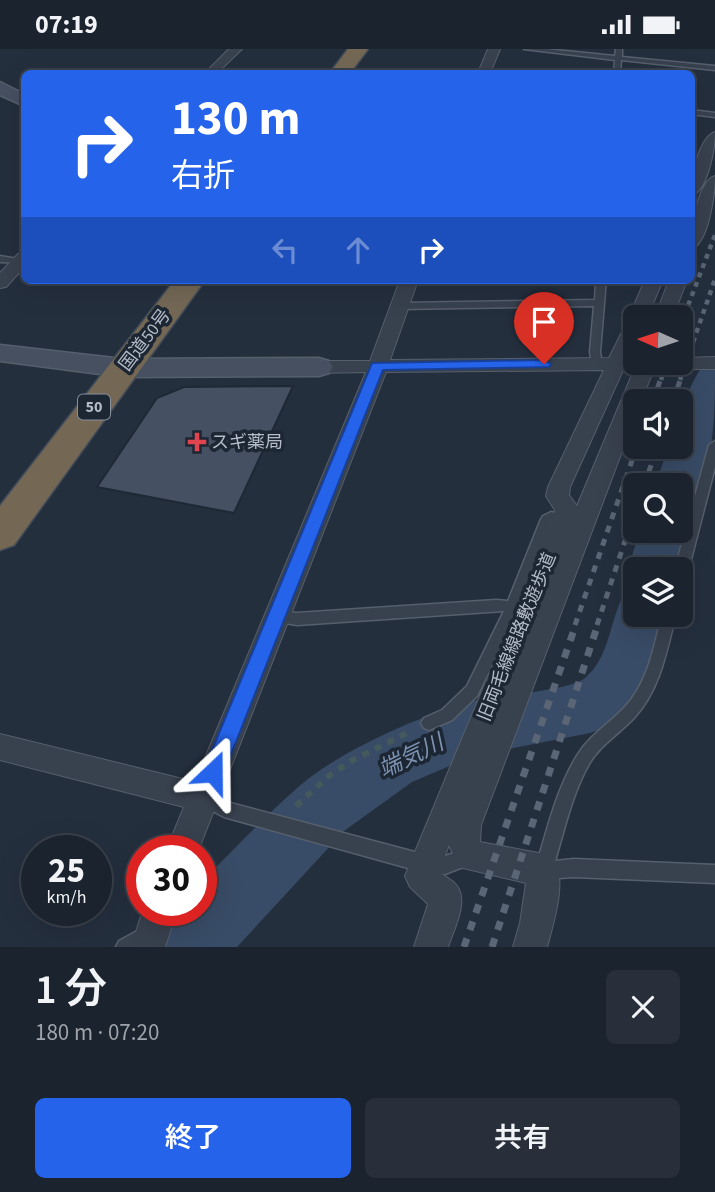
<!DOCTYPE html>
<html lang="ja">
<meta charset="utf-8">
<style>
:root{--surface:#1b232e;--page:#282f3a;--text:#f1f3f6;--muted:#a0a4aa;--line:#39404a;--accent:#2563eb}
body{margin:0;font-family:"Source Sans 3","Noto Sans JP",sans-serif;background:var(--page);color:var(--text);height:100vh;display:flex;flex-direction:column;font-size:26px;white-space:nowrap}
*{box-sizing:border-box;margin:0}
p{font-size:23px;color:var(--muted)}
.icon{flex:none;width:38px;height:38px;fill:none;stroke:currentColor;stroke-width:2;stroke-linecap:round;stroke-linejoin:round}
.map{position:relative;height:898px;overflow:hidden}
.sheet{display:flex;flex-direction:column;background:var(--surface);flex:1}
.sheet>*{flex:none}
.banner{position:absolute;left:21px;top:21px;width:674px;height:214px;border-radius:10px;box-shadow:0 7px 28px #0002,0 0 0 2px var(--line);background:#2563eb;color:#fff;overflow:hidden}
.needle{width:46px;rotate:273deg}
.controls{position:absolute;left:623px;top:256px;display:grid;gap:14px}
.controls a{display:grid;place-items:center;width:70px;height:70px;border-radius:10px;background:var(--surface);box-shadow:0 7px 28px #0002,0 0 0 2px var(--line);font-size:35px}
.speed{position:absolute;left:21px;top:786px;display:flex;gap:14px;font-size:35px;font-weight:700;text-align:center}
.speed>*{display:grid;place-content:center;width:91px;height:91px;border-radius:50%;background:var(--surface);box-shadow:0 7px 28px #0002,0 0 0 2px var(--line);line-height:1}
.speed small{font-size:18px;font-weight:400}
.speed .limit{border:10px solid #d22;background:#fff;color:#111}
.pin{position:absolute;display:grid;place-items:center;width:60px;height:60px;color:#fff;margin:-72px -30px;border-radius:50% 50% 50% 0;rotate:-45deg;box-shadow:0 0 7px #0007}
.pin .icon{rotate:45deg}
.me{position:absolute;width:77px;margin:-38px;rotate:23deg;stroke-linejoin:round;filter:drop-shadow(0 0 5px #0008)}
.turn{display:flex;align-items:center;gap:24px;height:147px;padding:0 35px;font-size:32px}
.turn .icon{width:91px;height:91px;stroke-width:2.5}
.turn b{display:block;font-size:49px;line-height:60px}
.lanes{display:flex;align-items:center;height:66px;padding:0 35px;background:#0003;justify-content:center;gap:35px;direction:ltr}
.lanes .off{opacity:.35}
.round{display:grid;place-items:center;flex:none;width:74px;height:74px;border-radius:10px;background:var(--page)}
.head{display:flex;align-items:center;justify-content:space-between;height:119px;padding:0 35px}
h1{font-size:42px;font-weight:600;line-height:52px}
.primary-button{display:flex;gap:14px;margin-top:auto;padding:14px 35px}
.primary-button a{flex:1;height:80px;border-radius:10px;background:var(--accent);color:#fff;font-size:28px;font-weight:600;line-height:80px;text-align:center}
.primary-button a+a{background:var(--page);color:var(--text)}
.status{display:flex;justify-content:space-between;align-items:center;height:49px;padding:0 35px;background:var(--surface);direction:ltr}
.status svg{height:19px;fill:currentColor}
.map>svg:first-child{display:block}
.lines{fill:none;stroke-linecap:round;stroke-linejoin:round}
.river{fill:#394c67;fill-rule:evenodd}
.building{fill:#455162;stroke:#1f2835;stroke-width:2}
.lane-casing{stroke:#565f6c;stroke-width:3}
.street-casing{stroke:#565f6c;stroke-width:2}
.secondary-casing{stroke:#565f6c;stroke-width:3}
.highway-casing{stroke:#434c59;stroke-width:3}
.path{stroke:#44595c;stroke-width:6;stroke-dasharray:7 7;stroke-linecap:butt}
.lane{fill:#38414e;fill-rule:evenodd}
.street{fill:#38414e;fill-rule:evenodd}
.secondary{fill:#465061;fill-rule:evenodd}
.highway{fill:#746855;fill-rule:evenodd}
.rail-far2{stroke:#5a6575;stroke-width:4.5;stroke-dasharray:5 5;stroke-linecap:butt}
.rail-far1{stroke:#5a6575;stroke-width:5;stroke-dasharray:7 7;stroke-linecap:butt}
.rail{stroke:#5a6575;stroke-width:7;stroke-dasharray:9 9;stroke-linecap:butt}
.route{fill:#2563eb;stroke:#184099;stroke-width:2}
.health-dot{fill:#e0444e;stroke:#1d2633;stroke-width:2.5}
.labels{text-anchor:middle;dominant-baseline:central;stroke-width:7;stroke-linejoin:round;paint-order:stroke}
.shield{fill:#1d2633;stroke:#878f9c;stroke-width:2}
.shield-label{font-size:16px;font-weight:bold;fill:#b4bcc9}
.street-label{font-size:18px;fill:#b4bcc9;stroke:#1d2633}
.poi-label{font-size:18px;fill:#b4bcc9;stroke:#1d2633;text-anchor:start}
.near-water-label{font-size:23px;font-style:italic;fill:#7c92b1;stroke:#1d2633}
</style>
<div class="status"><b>07:19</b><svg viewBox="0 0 49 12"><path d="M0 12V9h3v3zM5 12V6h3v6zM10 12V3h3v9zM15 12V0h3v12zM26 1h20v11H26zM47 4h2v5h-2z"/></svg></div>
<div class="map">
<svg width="715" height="898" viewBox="0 0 715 898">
<rect width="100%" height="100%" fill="#242f3e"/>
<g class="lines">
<path class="river" d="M715 317C715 362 715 408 696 448L681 452V436H655L669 397H681C681 369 684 345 700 321Z
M681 467 690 481 680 520H635V534L628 520 640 481H681Z
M635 545V565H670L656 625 648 642 627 665 611 677 590 684 473 707 412 733 344 782 237 898H147C162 863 163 861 201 861V833C233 802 263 769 296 740 336 704 414 669 466 654 492 646 567 643 585 629 609 609 609 576 622 549Z"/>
</g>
<path class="building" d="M293 337 234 464 97 438 157 349 184 338Z"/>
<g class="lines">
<defs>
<path id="lane" d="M524 0H545L615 7 616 0H622V8L715 17V21L621 11 620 24H614L615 11Z
M691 61 715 64V68L691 65Z
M0 207 24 211V214L0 213Z
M596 231H606L600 303 602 315 597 318 592 315 590 303 594 257 399 260 394 257 399 254 595 251Z
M715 392V418L688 522 686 526 681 527V520H675L709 396Z
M551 463 572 468 574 471 568 476 552 473 517 565 477 647 452 671 429 681 424 679 421 674 424 669 442 661 467 637 504 562 297 576 273 572 271 568 273 564 278 562 297 564 496 551 508 552 541 470 543 467Z
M662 565H676C667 601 660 641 634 669 619 685 600 696 589 715 572 745 565 779 555 812L574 810 715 816V834L574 828 544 830 538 827 535 821C547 782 556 740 578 705 590 686 609 675 624 659 648 634 654 598 662 565Z
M203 741 227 753 426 806 445 807 470 799 476 801 479 807 476 813 445 825 426 824 224 768 197 754 195 749 197 744Z
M147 880 153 883 156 889 153 895 147 898H116L119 892 139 881Z"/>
<path id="street" d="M229 0H242L217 24H205Z
M488 0H500L490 24H478Z
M715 83C715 99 708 142 691 147 691 131 698 89 715 83Z
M715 127C715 143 709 195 691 200 691 183 697 132 715 127Z
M24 204V218L6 238 0 239V224L18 205Z
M400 231H418L390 311 609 309 626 275 631 271 629 268 645 231H663L647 268H635V295L629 309H635V313H681V309L715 308V320H654L641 352H635V368L481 776 480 793 544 805 555 810C566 835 554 872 547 898H513L520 874 526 834 459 818 449 796 439 822C444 828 453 831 457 837 469 853 453 882 448 898H414L428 855 410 838 405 827 553 471 555 461 546 447 548 438 604 321 386 323 198 802H166L184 758 0 711V685L195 733 366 323 319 324 309 318 319 312H370ZM623 321H634L577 457 569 446 570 438Z
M669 231H687L673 268H655Z
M143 861H177L165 898H131Z"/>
<path id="secondary" d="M0 33 24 45V57L0 46Z
M0 296 123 310 319 309 329 312 333 318 329 324 319 327 123 328 0 312Z"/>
<path id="highway" d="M348 0H368L350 24H330Z
M175 231H205L14 496 0 501V457Z"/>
</defs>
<use href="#lane" class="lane-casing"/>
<use href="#street" class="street-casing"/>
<use href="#secondary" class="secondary-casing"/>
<use href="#highway" class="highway-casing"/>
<path class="path" d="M296 757 330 726 353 711 411 682"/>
<use href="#lane" class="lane"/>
<use href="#street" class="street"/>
<use href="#secondary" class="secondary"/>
<use href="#highway" class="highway"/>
<path class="rail-far2" d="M681 275 715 186
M661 331 667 313
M680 331 715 230"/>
<path class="rail-far1" d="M653 352 661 329
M673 352 681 329
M644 436 658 397
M575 576 637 397
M597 576 635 462"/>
<path class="rail" d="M464 898 576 575
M492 898 598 575"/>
</g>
<path class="route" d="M544 311 551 315 549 318 383 321 224 723 221 730 213 732 206 730 203 723 372 314Z"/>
<path class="health-dot" d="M193.5 382.5h7v7h7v7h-7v7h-7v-7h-7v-7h7z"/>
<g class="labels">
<rect class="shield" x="78" y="345.5" width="32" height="25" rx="5"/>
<g class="shield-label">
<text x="94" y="358">50</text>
</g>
<g class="street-label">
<text transform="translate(145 291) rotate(-53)">国道50号</text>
<text transform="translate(517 588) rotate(-68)">旧両毛線線路敷遊歩道</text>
</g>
<g class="poi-label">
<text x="211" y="393">スギ薬局</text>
</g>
<g class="near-water-label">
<text transform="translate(411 707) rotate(-26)">端気川</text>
</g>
</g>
</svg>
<div class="controls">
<a><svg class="needle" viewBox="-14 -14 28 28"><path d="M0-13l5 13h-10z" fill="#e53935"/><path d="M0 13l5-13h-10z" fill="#a0a4aa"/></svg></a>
<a><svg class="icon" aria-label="sound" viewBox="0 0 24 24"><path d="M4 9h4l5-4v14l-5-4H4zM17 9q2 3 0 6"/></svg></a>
<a><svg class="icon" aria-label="search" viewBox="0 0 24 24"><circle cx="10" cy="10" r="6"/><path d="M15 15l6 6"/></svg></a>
<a><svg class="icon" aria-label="layers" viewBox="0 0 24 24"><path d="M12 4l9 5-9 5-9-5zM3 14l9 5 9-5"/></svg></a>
</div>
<div class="speed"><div>25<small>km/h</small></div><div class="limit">30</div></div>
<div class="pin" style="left:544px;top:315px;background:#d93025"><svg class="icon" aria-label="arrive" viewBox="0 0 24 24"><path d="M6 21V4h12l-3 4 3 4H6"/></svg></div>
<svg class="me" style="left:213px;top:723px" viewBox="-20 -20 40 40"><path d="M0-17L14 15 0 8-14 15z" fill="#2563eb" stroke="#fff" stroke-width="4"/></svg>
<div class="banner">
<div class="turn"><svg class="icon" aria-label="right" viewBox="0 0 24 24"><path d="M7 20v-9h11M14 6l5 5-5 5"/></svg><div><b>130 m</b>右折</div></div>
<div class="lanes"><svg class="icon off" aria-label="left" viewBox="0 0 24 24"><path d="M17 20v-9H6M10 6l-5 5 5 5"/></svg><svg class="icon off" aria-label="ahead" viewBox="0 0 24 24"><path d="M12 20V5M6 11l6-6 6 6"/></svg><svg class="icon" aria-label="right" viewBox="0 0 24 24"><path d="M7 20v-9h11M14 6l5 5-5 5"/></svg></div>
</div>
</div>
<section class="sheet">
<div class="head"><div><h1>1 分</h1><p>180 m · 07:20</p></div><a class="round"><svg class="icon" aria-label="close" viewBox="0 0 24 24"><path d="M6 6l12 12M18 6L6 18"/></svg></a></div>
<div class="primary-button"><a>終了</a><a>共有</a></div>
</section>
